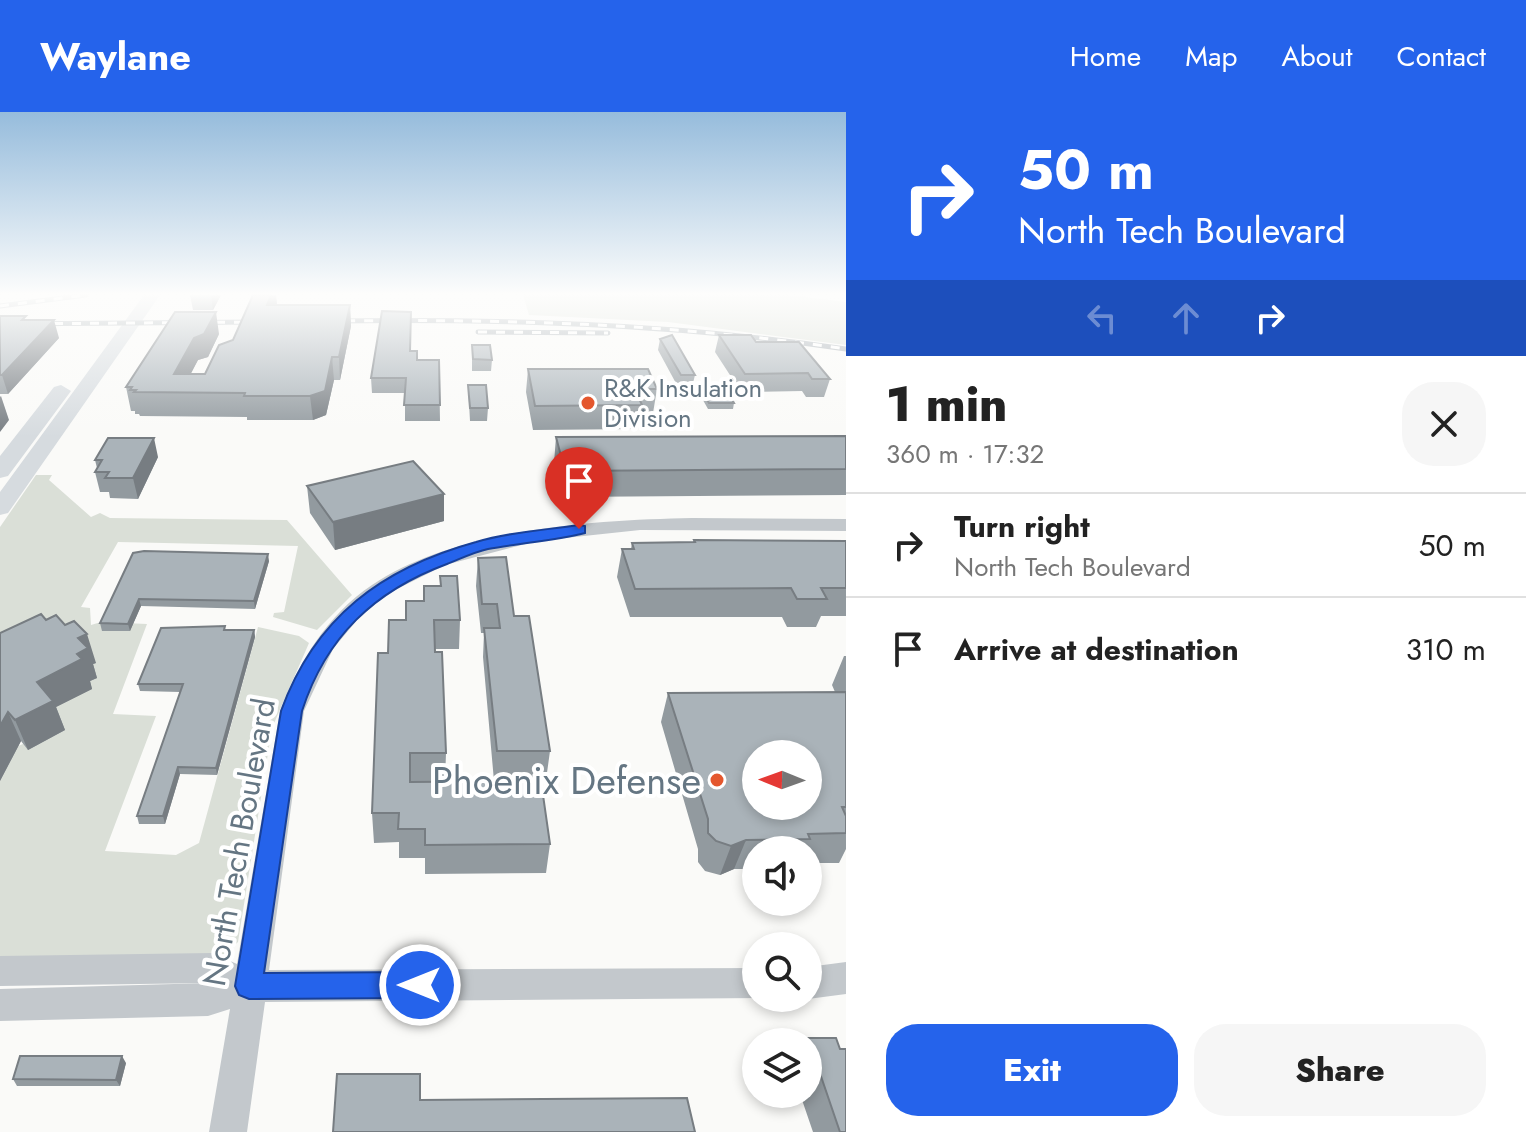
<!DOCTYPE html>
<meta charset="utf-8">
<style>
:root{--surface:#fff;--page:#f6f6f6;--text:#222;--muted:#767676;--line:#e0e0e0;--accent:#2563eb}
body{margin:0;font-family:Jost,sans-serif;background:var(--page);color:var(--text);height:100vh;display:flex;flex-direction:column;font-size:30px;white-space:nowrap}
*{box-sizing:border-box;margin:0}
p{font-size:26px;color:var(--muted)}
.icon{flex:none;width:44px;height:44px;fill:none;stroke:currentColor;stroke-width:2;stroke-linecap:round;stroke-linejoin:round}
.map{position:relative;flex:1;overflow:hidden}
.details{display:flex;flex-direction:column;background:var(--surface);width:680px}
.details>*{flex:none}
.top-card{background:#2563eb;color:#fff;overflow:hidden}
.needle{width:52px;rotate:271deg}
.fabs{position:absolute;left:742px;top:628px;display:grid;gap:16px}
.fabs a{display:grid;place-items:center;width:80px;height:80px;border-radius:50%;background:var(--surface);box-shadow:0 4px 12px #0003;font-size:40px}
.pin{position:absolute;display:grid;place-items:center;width:68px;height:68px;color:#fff;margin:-82px -34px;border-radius:50% 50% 50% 0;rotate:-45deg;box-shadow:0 0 8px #0007}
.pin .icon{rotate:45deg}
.me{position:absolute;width:88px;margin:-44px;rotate:270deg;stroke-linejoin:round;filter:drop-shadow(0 0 6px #0008)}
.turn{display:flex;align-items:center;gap:28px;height:168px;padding:0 40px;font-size:36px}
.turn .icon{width:104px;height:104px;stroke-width:2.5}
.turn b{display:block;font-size:56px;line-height:68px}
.lanes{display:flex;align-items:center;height:76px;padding:0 40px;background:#0003;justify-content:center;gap:40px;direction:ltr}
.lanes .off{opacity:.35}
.round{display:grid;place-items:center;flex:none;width:84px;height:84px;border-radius:32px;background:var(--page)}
.overview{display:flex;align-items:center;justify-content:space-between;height:136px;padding:0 40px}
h1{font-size:48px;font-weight:800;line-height:60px}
.action{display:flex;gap:16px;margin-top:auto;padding:16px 40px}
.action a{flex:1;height:92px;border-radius:32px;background:var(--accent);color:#fff;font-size:32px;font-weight:800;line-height:92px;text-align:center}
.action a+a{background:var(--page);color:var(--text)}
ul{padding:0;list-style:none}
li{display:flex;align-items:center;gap:24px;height:104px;padding:0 40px;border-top:2px solid var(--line)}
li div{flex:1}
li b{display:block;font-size:30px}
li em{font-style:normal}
header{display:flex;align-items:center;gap:48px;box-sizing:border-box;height:112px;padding:0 40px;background:var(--accent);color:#fff}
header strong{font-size:38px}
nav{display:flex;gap:44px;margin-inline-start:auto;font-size:28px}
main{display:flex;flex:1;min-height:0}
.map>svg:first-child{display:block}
.green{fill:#dadfd7}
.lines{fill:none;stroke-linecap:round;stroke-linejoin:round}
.tertiary{fill:#c3c8cc;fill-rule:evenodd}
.primary{fill:#d6dbdf;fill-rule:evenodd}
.rail-casing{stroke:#a2aab0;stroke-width:5}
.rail{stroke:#fff;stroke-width:3;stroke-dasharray:9;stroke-linecap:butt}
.wall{fill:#929a9f}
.shaded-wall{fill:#777d82}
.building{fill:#aab3b9;stroke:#777d82;stroke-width:2;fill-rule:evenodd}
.route{fill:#2563eb;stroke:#184099;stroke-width:2}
.poi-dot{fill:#e4572e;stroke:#fff;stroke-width:3}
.labels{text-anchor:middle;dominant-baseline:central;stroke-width:8;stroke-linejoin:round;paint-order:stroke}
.far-poi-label{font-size:26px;fill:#657683;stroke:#fff;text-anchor:start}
.street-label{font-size:32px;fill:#657683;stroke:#fff}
.near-poi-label{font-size:38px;fill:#657683;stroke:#fff;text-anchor:end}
</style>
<header>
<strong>Waylane</strong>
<nav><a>Home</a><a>Map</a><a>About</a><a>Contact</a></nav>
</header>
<main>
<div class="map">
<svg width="846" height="1020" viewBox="0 0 846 1020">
<rect width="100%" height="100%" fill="#fafaf8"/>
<path class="green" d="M523 183H789L846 190V233L668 210 529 203Z
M36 363H52L49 368 91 405 100 401 110 406 287 408 352 483 317 518 273 505 274 501 284 500 298 434 118 430 81 495 90 496 91 513 101 510 147 512 113 602 156 604 105 739 176 743 199 731 258 515 299 524 309 531 272 616 238 830 222 845 0 846V669L18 634 23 632 0 549V415Z"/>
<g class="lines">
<path class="tertiary" d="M692 406 846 407V419L640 418 537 429 445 453 385 483 357 508 333 537 304 599 269 858 756 856V886H761L265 890 247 1020H209L230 897 208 904 0 909V877L209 871 0 874V844L212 841 237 852 280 599C299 550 327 503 372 473 454 417 595 408 692 406Z
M846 850V882L808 887 806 886 808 855Z"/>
<path class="primary" d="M144 183H160L8 401 0 403V380Z
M61 273 71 279 8 364 0 366V344L54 275Z"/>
<defs>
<path id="rail" d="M0 194 86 183
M328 209C506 207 669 211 846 237
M0 212 264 210
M478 220 608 221"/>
</defs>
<use href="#rail" class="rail-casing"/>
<use href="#rail" class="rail"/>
</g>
<path class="wall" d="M190 183H221L213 198H193Z
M251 183H276L277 193H350L351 214 340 268H334L326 303 313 308H247V305L140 304 139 302H135V299H131L126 275 219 222 208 245 198 248 190 262H205L233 228 251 186Z
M0 204 28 208 59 226 8 282H0Z
M411 214 410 239 417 248H439L440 309H405V281H372L371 266Z
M719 223 756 230 830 267 824 285H806L802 279 741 280 715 240Z
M660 227 695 263 692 275H678L658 238Z
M472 233 492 248 491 259H472Z
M528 257 657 277 653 301H640L638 317 533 318 526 280Z
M468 273 488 296 487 309H470Z
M700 275 734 291 733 297H708L699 281Z
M846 324V383L562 385 554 351 556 325Z
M158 345 138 387 110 386 109 380H100L95 360 97 356 95 348Z
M307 374 444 409 335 438 310 401Z
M694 428 846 429V504H821L816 515H787L782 505H630L617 465 622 437H631L632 431 693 430Z
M133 441 269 449 255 497 141 494 130 519H102L100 511Z
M478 446 514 504 550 639 546 668 494 669 483 545 484 521H481L476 474Z
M440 464 460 508 459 537H435L446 641 445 670 550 732 546 761 425 762V746H399V730L374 731 372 701 388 541 406 508 424 489 440 474Z
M46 508 96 551 93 552 97 566 90 569 92 577 56 595 65 618 28 638 21 629 0 669V521Z
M226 518H254L255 525 217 663 180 662 165 712H139L137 704 180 580 140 579 138 572Z
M844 544H846V737L839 751H808V738H756V757H734L720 763 705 759 698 750V737L661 610 668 581 835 580 832 573Z
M803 926 840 937 846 1020H813L800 982H808V930H801Z
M126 951 120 974H17L13 967Z"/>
<path class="shaded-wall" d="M211 183H221L213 198Z
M266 183H276L277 194 270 214Z
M350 193 351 214 340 268 339 245Z
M216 200 219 222 208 245 198 248 181 281 174 262 194 226Z
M54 208 59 226 8 282 2 263Z
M332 245 334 268 326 303 313 308 310 284Z
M1 284 9 308 0 320V285Z
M154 326 158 345 138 387 133 366Z
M444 382V409L335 438 333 410Z
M268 442 269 449 255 497 254 489Z
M139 487 141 494 130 519 128 512Z
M254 518 255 525 217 663 216 656Z
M87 522 96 551 93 552 97 566 90 569 92 577 56 595 65 618 28 638 15 608 37 570 77 542 78 526Z
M8 600 21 629 0 669V614Z
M178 655 180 662 165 712 163 704Z
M746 728 734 757 720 763 731 734Z
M122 944 126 951 120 974 116 968Z"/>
<path class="building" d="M253 183H271L267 193H350L339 245H332L325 279 310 284H244L245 281 134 280 136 278H130L132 275H126L175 200H216L204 222 194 226 174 262H205L219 233 233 228Z
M382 199 411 200 410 239H417V248H439L440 293H404L406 266H371Z
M0 204H26L22 208H54L2 263H0Z
M672 223 695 263H681L660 227Z
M719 223H751L756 230H799L830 267H812L808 261 745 262Z
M472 233H490L492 248 473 247Z
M528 257H648L657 277H635L642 293 535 294Z
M468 273H486L488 296H470Z
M700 275H725L734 291H709Z
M846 324V357L565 359 556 325Z
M108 326H154L133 366H105L109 360H95L102 348H95Z
M413 349 444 382 333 410 307 374Z
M694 428 846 429V476H821L827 487H797L791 476 635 477 622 437H634L632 431 695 430Z
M144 439 268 442 254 489 139 487 128 512 100 511 133 441Z
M506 445 514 504H529L550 639H497L484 516H500L497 492H482L478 446Z
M440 464H457L460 508H434L435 540H442L446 641H410V670L541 669 550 732 425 733V717H398L399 701H372L378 541H388L389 508H406V489H424V474H441Z
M41 502 46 508 56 503 65 513 74 509 87 522 78 526 88 536 77 542 82 547 37 570 53 589 15 608 8 600 0 614V521Z
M225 514 224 518H254L216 656 178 655 163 704H137L183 572H138L161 516Z
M846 580V695H842L846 704V721L808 722 810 727 746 728 731 734 716 729 708 721V707L668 581ZM756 642H808V694H756Z
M803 926H836L840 937H846V1020H840L812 938H808V930H805Z
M20 944H122L116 968 13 967Z
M337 962H420V988L687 986 695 1020H333Z"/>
<linearGradient id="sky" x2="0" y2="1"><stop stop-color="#96bcdc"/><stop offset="0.56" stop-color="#fdfdfc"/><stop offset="1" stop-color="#fdfdfc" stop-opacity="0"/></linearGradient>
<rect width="846" height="325" fill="url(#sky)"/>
<path class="route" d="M579 413 585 414V421C553 429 520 431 488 437 474 440 460 447 447 452 374 479 326 525 302 599L264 861 420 860 430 864 434 873 430 882 420 886 249 887 239 883 235 874 281 599C315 505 382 456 476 430 509 420 546 418 579 413Z"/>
<g class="poi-dot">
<circle cx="588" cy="291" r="8"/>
<circle cx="717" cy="668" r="8"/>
</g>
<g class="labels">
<g class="far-poi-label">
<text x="604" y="276">R&amp;K Insulation<tspan x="604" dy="30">Division</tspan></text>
</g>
<g class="street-label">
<text transform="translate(239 730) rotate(-80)">North Tech Boulevard</text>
</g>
<g class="near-poi-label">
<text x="701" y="668">Phoenix Defense</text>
</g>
</g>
</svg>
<div class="fabs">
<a><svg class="needle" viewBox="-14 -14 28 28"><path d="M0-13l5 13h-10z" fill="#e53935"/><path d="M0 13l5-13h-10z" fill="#767676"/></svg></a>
<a><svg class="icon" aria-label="sound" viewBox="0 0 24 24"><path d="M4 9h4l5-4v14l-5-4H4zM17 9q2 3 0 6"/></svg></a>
<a><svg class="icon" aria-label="search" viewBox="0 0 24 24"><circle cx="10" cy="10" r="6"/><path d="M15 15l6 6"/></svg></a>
<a><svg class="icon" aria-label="layers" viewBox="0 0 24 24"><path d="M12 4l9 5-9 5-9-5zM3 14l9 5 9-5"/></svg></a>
</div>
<div class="pin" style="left:579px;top:417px;background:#d93025"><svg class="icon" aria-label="arrive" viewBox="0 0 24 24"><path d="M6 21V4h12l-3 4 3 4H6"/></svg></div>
<svg class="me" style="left:420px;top:873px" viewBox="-20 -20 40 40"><circle r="17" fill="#2563eb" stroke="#fff" stroke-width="3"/><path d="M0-11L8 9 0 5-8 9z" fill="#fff"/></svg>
</div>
<section class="details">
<div class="top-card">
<div class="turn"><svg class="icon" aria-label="right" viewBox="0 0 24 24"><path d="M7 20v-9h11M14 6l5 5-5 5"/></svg><div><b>50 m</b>North Tech Boulevard</div></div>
<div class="lanes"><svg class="icon off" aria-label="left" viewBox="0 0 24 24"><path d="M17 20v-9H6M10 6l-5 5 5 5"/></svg><svg class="icon off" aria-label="ahead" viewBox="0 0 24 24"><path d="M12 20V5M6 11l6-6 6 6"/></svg><svg class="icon" aria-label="right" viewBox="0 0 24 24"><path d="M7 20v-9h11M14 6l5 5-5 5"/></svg></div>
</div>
<div class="overview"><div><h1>1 min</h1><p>360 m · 17:32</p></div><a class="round"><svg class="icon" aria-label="close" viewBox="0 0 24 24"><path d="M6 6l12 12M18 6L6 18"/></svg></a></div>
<ul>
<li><svg class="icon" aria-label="right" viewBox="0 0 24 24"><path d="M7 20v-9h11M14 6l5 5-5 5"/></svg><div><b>Turn right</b><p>North Tech Boulevard</p></div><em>50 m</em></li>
<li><svg class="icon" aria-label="arrive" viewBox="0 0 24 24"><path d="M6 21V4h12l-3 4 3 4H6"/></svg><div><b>Arrive at destination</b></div><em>310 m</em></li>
</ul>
<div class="action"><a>Exit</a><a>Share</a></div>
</section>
</main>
